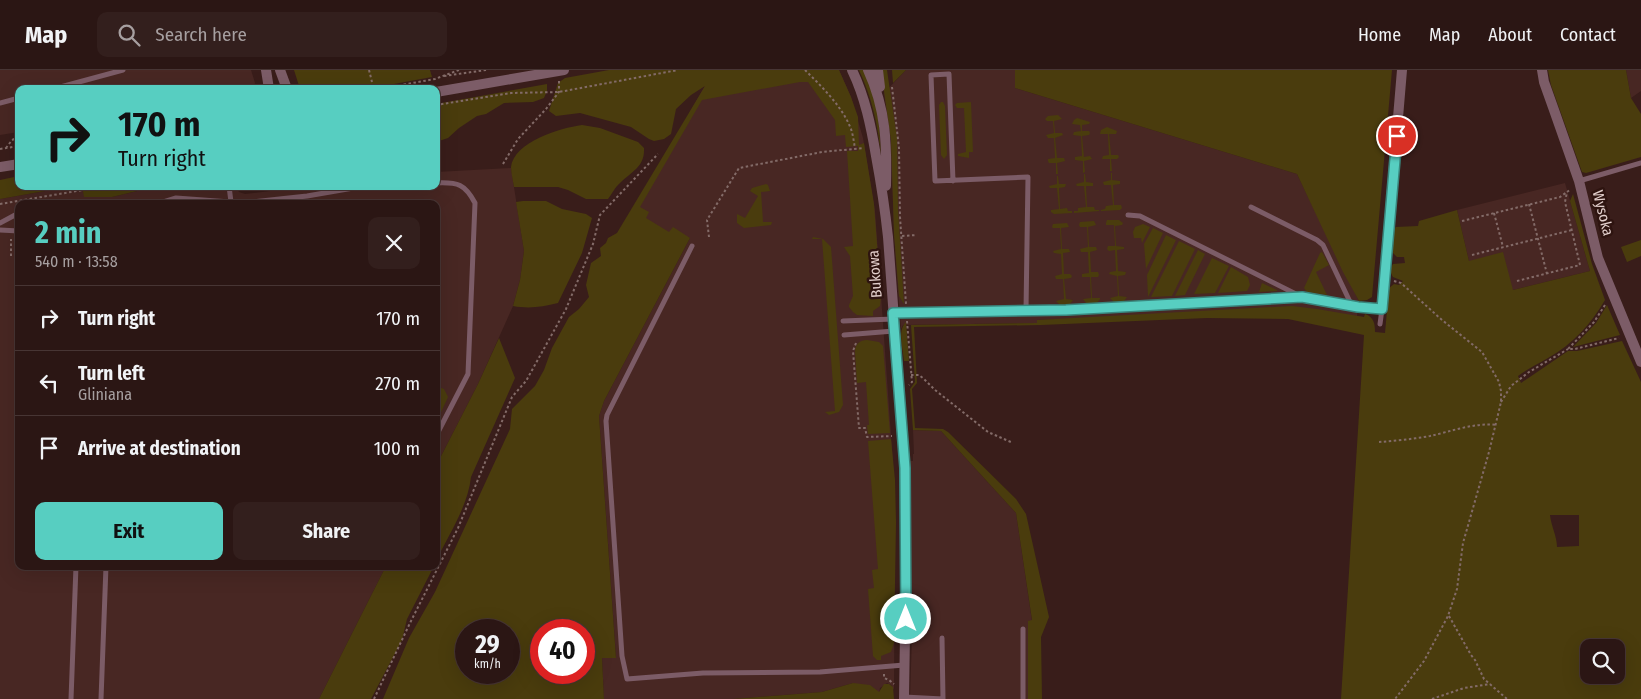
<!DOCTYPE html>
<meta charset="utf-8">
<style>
:root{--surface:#2b1614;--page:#331f1d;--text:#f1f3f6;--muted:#a69fa0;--line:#473534;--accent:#57cec1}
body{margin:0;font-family:"Fira Sans Condensed",sans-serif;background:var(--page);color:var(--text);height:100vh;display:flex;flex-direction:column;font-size:19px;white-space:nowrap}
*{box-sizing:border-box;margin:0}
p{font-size:16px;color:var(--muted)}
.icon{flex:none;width:28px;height:28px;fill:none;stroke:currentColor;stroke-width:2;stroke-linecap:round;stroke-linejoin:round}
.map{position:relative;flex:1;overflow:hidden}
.details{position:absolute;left:15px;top:130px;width:425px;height:370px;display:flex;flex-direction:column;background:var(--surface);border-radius:10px;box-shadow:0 5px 20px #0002,0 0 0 1px var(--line)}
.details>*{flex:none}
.hud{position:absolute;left:15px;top:15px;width:425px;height:105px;border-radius:10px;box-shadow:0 5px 20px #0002,0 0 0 1px var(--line);background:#57cec1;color:#111;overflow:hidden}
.fabs{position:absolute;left:1580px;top:569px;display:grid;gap:10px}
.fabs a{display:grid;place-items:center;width:45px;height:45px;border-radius:10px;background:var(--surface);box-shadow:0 5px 20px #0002,0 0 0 1px var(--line);font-size:25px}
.speed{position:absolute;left:455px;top:549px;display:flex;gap:10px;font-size:25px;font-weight:700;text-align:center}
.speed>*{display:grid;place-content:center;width:65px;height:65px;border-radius:50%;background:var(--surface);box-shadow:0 5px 20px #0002,0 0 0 1px var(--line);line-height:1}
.speed small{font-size:12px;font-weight:400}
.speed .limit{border:8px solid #d22;background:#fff;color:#111}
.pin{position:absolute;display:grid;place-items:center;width:42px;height:42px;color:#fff;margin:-21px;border:2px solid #fff;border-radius:50%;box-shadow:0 1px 5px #0007}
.me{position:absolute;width:55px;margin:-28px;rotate:0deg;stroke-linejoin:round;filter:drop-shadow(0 0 4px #0008)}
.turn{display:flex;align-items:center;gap:18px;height:105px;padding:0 20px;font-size:22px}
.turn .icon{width:65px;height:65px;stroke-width:2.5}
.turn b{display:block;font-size:35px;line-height:42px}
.round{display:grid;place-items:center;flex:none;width:52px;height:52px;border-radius:10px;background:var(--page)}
.overview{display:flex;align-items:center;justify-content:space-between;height:85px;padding:0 20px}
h1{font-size:30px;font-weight:700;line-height:38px;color:var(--accent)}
.button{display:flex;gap:10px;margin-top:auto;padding:10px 20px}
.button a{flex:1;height:58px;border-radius:10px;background:var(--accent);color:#111;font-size:20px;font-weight:700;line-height:58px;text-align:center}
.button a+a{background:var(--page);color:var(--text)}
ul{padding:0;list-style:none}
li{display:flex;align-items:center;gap:15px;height:65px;padding:0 20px;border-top:1px solid var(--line)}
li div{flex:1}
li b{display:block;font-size:19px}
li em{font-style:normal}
header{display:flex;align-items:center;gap:30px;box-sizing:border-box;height:70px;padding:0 25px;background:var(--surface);border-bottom:1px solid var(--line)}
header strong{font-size:24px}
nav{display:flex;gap:28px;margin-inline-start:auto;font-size:18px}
.search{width:350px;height:45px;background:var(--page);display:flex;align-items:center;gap:12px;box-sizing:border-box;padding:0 18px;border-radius:10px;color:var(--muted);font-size:19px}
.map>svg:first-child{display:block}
.built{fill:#482723}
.green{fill:#4a3c0d;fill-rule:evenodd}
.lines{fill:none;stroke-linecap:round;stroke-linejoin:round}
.path{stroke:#836b68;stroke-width:2;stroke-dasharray:2.5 2.5;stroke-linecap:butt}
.service{stroke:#7c5c67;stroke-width:5}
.minor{stroke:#7c5c67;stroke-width:10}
.tertiary{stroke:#7c5c67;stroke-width:10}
.route-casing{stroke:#39867d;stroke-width:12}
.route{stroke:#57cec1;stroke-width:9}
.labels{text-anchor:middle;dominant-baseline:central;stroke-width:5;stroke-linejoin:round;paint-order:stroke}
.street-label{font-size:15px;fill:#e3d0cd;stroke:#2e1410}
</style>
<header>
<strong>Map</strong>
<div class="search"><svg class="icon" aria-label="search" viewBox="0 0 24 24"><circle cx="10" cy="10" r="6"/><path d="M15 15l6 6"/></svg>Search here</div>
<nav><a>Home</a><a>Map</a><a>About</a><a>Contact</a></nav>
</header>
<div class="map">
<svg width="1641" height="629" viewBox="0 0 1641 629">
<rect width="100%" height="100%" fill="#391d1a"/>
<path class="built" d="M0 0H251L255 13 253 19H19V62L0 65Z
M839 0 851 27 863 68 875 141 895 422 894 620 891 615 887 613 880 618 879 623 853 613 822 622 734 629H604L602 588 616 587 599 346 604 331 690 168 617 169 706 14Z
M906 0H1015V18L1297 104 1359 231 1357 246 1364 247 1203 246 1037 250V253L903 255 901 259 894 164 891 70 884 23Z
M1626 0H1641V21L1631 28Z
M511 98 524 181 520 210 513 236 478 314 436 396V134H19V496H386L319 629H0V129L73 116H82L85 127H112L158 116H235L239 122 245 124 312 116H436V102Z
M1565 113 1590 201 1513 220 1469 191 1457 140Z
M913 360 941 361 1016 443 1032 551H1028V629H910L912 565 910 391H913V384H914Z"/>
<path class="green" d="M294 0H430L432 7 367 19H300Z
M609 0H839L851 27 858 47 859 75 864 73 874 134 881 226 880 236 873 241V246L857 245 853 242 849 237V235L853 226 850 186 844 177 853 176 847 81H858V76L846 77 845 65 836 66 835 50 808 12H800L702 30 640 137 649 142 646 148 669 162 673 157 690 168 604 331 599 346 616 588H602L604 629H383L409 568 435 522 510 359 512 339 535 316 544 300 552 278 569 247 579 239 589 227 586 215 591 193 601 186 600 178 606 173 608 168 617 163 705 16 691 25 676 39 671 64 664 69 654 71 649 69 631 57 580 43 556 46 549 41 558 13 565 8ZM466 560H509V602H466ZM541 560H584V602H541Z
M859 0H866C877 27 880 57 881 86 878 55 872 28 859 0Z
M881 0H887L897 68 898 140 904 234 899 226 894 164 891 70Z
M892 0H906L893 13Z
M1015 0H1392L1372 227 1367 230 1359 231 1343 202 1297 104 1015 18Z
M1548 0H1626L1631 28 1641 44V87L1586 103 1582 102 1551 15Z
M547 14V21L544 28 533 32 504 33 486 44 477 46 459 58 448 68 436 72V34Z
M941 32H943L945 36 947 85 944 89 941 85 939 35Z
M971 32 973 82H969V88L958 86V84L966 82 964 38H957L955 35 957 33Z
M1058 45 1062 49 1054 51 1055 63H1062L1063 65 1055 68 1057 88H1064L1065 91 1057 93 1058 104H1056V93H1049L1048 91V89L1055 88 1054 68H1048L1046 65 1054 63 1053 51H1047L1045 49 1048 46Z
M1077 48 1090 52 1089 54 1082 55V61H1089L1090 63 1089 65 1082 66 1084 87 1090 86 1092 89 1084 91 1085 102 1083 103V91L1075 90V87L1082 86 1081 66 1073 65 1074 62 1081 61 1080 55 1072 54 1074 50Z
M582 55 600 58 638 72 644 78C645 97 632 101 620 113 615 117 612 124 608 129H586L568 120 558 117H514C513 111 511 103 511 97 514 72 560 58 582 55Z
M1107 57 1117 61 1116 64H1109L1111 85H1118L1119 87 1117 89H1111L1112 101H1110V89H1102L1103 86 1109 85 1108 64H1100L1101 60Z
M1111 103H1112V110L1120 111V114L1113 115 1114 135H1121L1122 138 1120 140 1101 141V140L1105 139 1106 136 1113 135 1111 115H1104L1103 112 1111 110Z
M1084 104H1085L1086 112 1093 113V116H1086L1087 137H1094L1095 140H1099V141L1074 143V141H1078V138L1086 137 1084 116H1077L1076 114 1084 112Z
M19 106V116H73L0 129V110Z
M1057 106H1058L1059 114H1066L1065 117 1059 118 1060 139 1067 138 1068 141H1072V143L1054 144 1051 142V140L1059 139 1057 118H1050L1049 116 1057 114Z
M766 114 768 115 770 121 761 122 763 152H772L771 155 744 158 737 153V144L745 148 758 126 750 121 752 118Z
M82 116H158L112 127H84Z
M1573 124 1592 194 1605 230C1591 254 1573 274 1548 288 1538 294 1527 299 1518 306L1521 313 1568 281H1577L1622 271 1641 312V629H1341L1364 265 1288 249 1207 248 1041 255 914 257 917 313 912 319 915 358 943 359 948 362 1016 429 1026 444 1049 547 1041 567 1042 629H1028V551L1032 550 1016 443 941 361 913 360 910 319 915 312 911 255 1037 253V250L1292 236 1317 239 1364 247 1365 244C1374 247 1375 254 1375 262L1385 263 1389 218 1394 214 1399 215 1403 211 1393 207C1390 203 1390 198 1393 194L1405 193 1404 187H1397L1392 182 1394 159 1396 157 1418 156 1419 151 1457 140 1469 191 1503 182 1513 220 1590 201 1570 131ZM1550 445H1579V476L1557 477C1557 466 1551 456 1550 445ZM1589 578H1616V605H1589Z
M523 131H546L562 139 586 144 592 148 582 183 558 233C542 237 529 239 513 236L520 210 524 181 516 132Z
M1107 150H1119L1123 153 1122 155 1115 156 1116 176 1124 177V179L1117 180 1118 201 1126 202 1125 205 1118 206 1119 226 1127 227 1124 231 1114 232 1110 228 1118 226 1117 206 1109 204 1110 202 1116 201 1115 180 1109 181 1107 179 1108 176H1115L1114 155H1106V153Z
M1094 151 1096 155 1088 157 1089 177H1096L1097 180 1090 182 1091 202H1098L1099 205 1098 207H1091L1092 228H1100V229L1097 233H1086L1083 229 1091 228 1090 207H1082V204L1089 203 1088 182H1081L1080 179 1088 177 1087 157H1080L1079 155 1080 152Z
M1067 153 1069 157 1061 158 1062 179H1069L1070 182 1063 183 1064 204H1070L1072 206 1071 208 1064 209 1066 229 1073 230 1070 234 1060 235 1056 231 1064 229 1063 209H1056L1055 206 1062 204 1061 184 1054 183 1053 181 1061 179 1060 158H1053L1052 157 1053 154Z
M1143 154 1150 157 1142 173 1141 168H1134L1133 162 1135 157Z
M1153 158 1163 163 1146 199 1144 174Z
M1166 165 1176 170 1148 227 1147 205Z
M813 167 823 169 831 177 843 335 839 342 829 345 825 342 835 341 822 169H812Z
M1641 170V186L1627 192 1621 177Z
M1179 171 1195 179 1172 226 1151 227Z
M1198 180 1205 184 1185 225 1175 226Z
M1322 182 1329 195 1316 202 1327 225 1307 222 1304 218 1320 183Z
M1212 188 1229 196 1215 223 1194 224Z
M1231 197 1248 207 1250 215 1247 221 1218 223Z
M1262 213 1277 220V221L1259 222Z
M1607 235 1620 265 1573 277 1596 253Z
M906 252 909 291H904C903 279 897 261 906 252Z
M499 268 515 308 471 407C468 436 449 464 436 491V396L478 314Z
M867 270 879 272 883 276 890 363 868 364 867 355H869L866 312 857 313 855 282C855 274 860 270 867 270Z
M436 316 444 319 448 327 436 353Z
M891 369 895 410 896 452 894 573 891 582 881 586V590H877L873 586 868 519 874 518 872 500 878 499 868 371Z
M386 496H434L407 549 402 570 371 629H319Z
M853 613 870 615 879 622 884 614H889L893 617 894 629H733L822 622Z"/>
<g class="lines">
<path class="path" d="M369 0 372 12
M805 0C822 17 842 36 851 59 853 65 854 72 855 79
M444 6 486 0
M892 17 899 78 900 147 906 234
M379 19 435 9 459 0
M436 35 511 23 559 22 678 0
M6 78 12 70 19 67
M0 79 19 76
M503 94 518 69 546 39 559 22V11
M0 134 83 120 85 119V116
M1529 134 1547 204
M1494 143 1503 177
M1462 151 1560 127 1567 122
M902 166 917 165
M709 167 707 150 739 98 822 82 864 78
M1472 185 1572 160
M11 186V169
M1394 211 1401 213 1442 250 1482 282 1499 312 1501 321V332L1489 382 1463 473 1457 519 1448 546 1424 591 1395 629
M1517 211 1580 195 1565 132 1567 122 1571 119
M1605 235 1594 252 1568 279H1575L1619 268
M907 251 912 312 909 315
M856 273 853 281 859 358H865L867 367 892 366
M911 305H919L924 309 935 320 988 362 1013 373
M1501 332 1511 316 1529 302 1568 279
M1379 372C1395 371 1413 369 1430 366 1449 362 1476 352 1496 355
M1449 546 1471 585 1475 590 1484 609 1507 629
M884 604V608L889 610 894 614
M374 629 410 553 458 458 512 327 526 311 566 239 593 174 600 145 658 84
M1432 629 1464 618 1490 614"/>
<path class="service" d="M53 19 123 0
M0 33 19 28
M1579 111 1641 93
M436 113C458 112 465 114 475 133L468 304 436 366
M229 116 231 132
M157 134 176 128 244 133 307 126 365 116
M1251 137 1317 170 1323 175 1352 236
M0 153 15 145H19
M0 160 19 161
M692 176 607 345 606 351 622 586 627 609 703 603 820 602 904 595
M1302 227 1358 237 1382 239 1383 226
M1026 241 1079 240 1302 227 1140 146 1128 145
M893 243 1026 241 1028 107 935 111 931 5 949 4 953 111
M843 251 893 249
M1380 254 1382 239
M844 265 894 261
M942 568 943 629
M904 627 943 629
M71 629 76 496
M101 629 106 496
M1023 629V559"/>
<path class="minor" d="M1542 0 1544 12 1554 40 1579 111 1598 188 1641 292
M1383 226 1402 0"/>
<path class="tertiary" d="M266 0 269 19
M280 0 287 19
M852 0C865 27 871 56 876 86 881 113 885 139 888 167L905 398 906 496 904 629
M868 0C886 39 887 74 886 116
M878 0 880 17
M436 22 564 0
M0 97 19 94"/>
</g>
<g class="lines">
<defs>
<path id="route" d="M906 549 905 398 893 243 1066 240 1302 227 1358 237 1382 239 1397 66"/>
</defs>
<use href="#route" class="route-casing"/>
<use href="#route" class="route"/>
</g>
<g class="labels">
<g class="street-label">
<text transform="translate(1603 143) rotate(76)">Wysoka</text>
<text transform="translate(875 204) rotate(-94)">Bukowa</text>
</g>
</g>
</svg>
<div class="fabs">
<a><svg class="icon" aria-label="search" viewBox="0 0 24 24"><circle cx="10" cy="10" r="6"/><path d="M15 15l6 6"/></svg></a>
</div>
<div class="speed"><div>29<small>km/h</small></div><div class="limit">40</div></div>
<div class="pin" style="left:1397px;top:66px;background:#d93025"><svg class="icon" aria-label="arrive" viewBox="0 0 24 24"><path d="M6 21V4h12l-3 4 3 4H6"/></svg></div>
<svg class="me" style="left:906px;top:549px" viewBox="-20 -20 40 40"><circle r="17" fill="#57cec1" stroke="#fff" stroke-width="3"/><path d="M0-11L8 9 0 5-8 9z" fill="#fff"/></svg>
<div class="hud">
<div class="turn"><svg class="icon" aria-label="right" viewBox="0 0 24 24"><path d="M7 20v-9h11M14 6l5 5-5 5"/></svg><div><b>170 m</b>Turn right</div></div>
</div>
<section class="details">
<div class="overview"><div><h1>2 min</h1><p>540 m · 13:58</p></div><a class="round"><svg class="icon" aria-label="close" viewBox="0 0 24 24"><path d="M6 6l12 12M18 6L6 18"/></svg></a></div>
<ul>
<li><svg class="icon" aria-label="right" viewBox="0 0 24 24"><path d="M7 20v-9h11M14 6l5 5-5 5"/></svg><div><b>Turn right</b></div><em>170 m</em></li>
<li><svg class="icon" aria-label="left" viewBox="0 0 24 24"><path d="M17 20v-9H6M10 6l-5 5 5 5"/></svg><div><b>Turn left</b><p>Gliniana</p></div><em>270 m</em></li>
<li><svg class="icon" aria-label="arrive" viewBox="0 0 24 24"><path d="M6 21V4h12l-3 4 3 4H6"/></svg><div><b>Arrive at destination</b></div><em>100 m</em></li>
</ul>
<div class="button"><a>Exit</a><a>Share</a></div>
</section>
</div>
